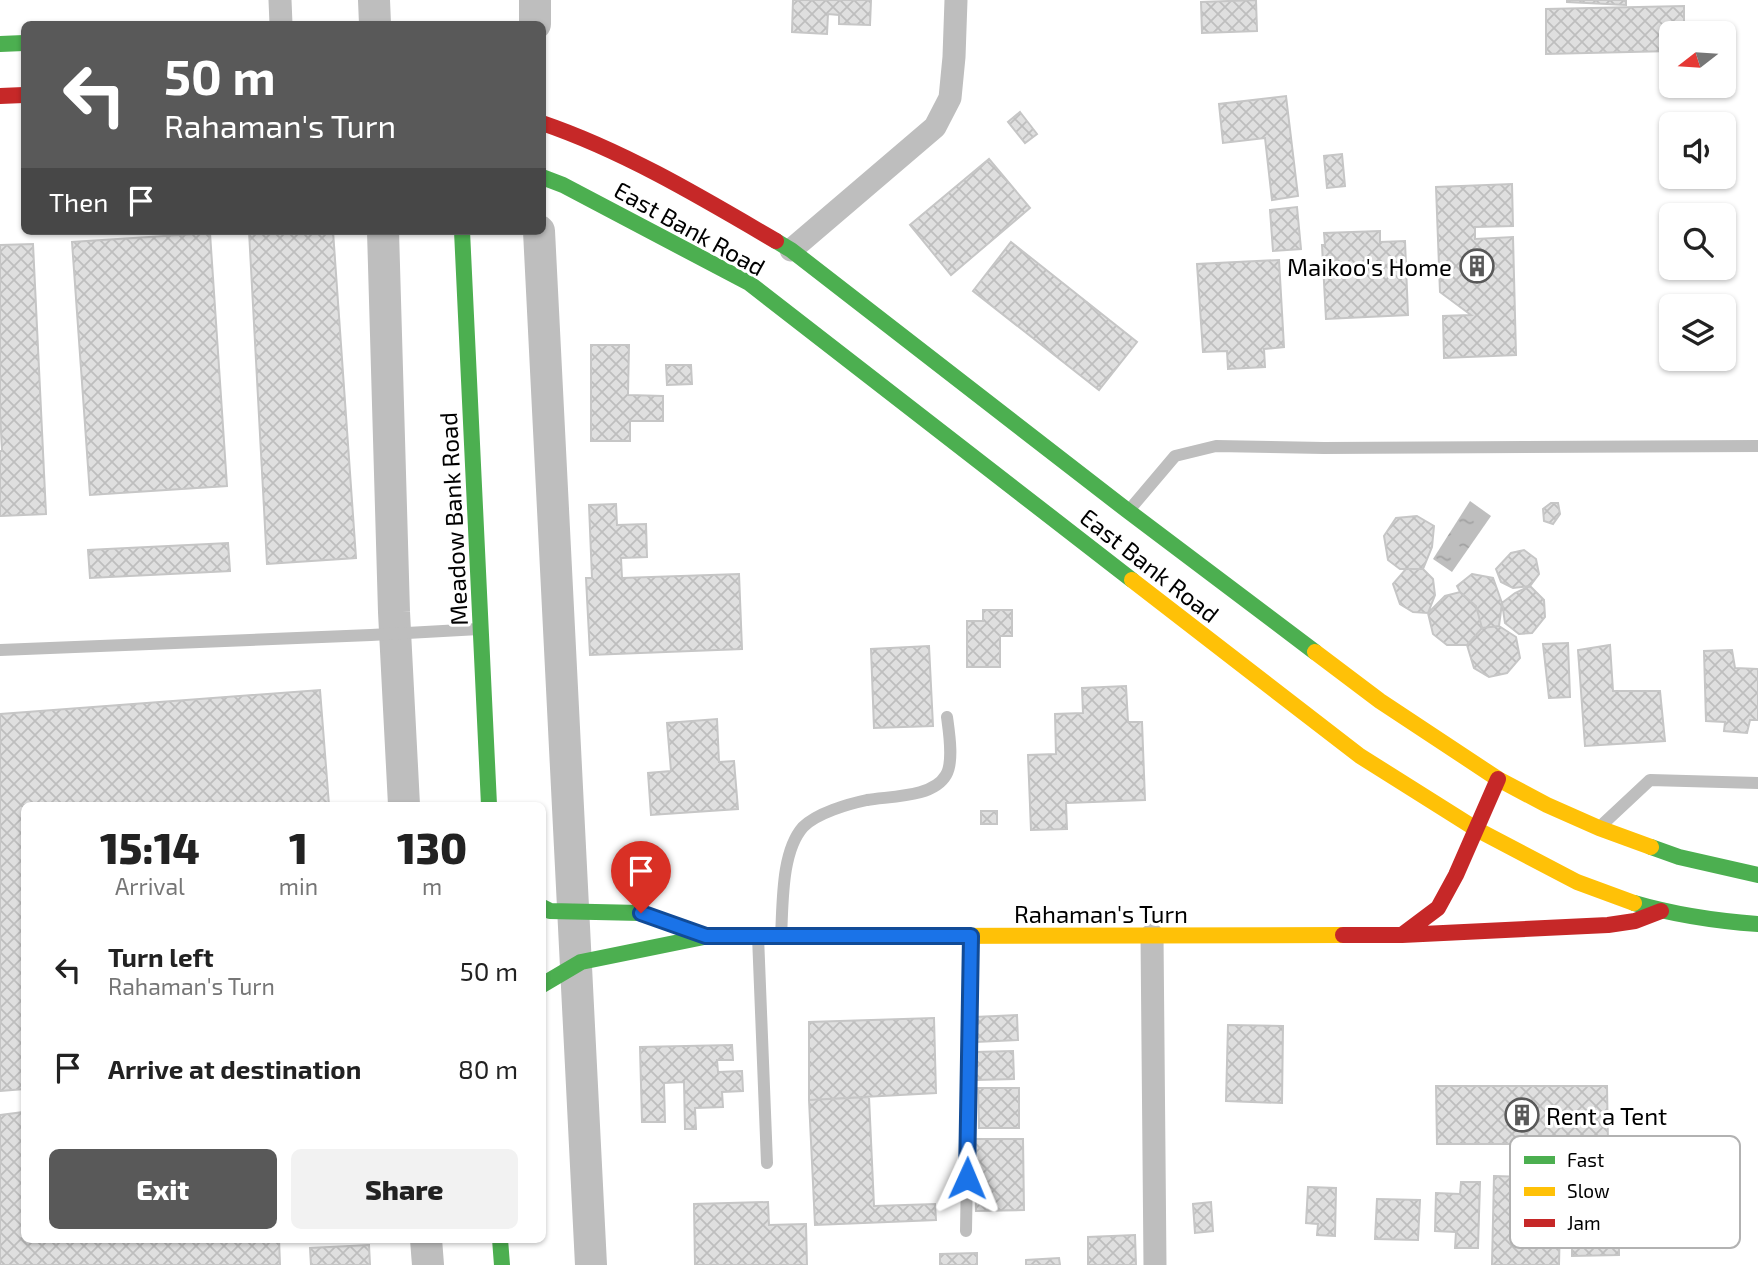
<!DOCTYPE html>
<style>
:root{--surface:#fff;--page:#f2f2f2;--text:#222;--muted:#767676;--accent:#595959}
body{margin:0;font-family:"Exo 2",sans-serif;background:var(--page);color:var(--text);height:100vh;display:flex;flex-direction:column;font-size:26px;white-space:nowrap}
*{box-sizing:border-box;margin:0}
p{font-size:23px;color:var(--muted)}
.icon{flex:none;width:38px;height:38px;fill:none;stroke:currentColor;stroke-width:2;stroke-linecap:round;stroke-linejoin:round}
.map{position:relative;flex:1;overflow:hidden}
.details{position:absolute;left:21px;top:802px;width:525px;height:441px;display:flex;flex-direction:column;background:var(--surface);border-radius:10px;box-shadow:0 2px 5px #0004}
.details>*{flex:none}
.top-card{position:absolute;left:21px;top:21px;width:525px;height:214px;border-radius:10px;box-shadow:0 2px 5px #0004;background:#595959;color:#fff;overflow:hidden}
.needle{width:46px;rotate:253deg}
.controls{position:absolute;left:1659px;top:21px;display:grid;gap:14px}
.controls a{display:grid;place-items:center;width:77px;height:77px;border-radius:10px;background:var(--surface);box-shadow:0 2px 5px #0004;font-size:35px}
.pin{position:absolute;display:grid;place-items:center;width:60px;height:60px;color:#fff;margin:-72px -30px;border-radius:50% 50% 50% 0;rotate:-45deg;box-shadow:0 0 7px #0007}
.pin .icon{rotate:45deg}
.me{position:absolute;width:77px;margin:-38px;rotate:1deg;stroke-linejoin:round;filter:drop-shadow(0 0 5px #0008)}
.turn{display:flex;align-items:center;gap:24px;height:147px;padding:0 28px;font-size:32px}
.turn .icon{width:91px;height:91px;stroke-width:2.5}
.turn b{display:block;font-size:49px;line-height:60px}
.then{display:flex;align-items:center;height:66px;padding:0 28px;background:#0003;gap:14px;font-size:26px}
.eta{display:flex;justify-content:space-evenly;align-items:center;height:119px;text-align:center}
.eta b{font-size:42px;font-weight:800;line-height:49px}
.primary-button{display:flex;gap:14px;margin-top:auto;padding:14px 28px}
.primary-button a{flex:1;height:80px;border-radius:10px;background:var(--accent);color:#fff;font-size:28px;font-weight:800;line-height:80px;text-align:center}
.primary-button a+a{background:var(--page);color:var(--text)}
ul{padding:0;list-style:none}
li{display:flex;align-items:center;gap:21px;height:98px;padding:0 28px}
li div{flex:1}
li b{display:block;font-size:26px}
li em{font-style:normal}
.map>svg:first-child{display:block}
.water{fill:url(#water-ripples)}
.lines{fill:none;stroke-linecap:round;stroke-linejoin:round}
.canal{stroke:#bebebe;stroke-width:32}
.building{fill:url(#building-cross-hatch);stroke:#c6c6c6;stroke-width:2}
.lane{stroke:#bebebe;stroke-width:12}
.street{stroke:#bebebe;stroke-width:23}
.fast{stroke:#4caf50;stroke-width:16}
.slow{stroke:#ffc107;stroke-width:16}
.jam{stroke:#c62828;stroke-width:16}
.route-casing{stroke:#114b97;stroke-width:18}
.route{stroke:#1a73e8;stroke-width:12}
.labels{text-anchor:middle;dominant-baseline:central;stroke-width:6;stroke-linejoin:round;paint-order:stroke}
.street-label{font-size:24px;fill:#000;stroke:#fff}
.poi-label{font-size:24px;fill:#000;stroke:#fff;text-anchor:end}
.key{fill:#fff;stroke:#b2b2b2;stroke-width:2}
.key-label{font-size:19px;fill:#000}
</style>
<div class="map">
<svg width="1758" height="1265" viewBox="0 0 1758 1265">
<defs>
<pattern id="water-ripples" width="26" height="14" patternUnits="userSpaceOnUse" patternTransform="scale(1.75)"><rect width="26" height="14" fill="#bebebe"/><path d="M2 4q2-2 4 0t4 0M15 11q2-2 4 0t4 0" fill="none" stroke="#a2a2a2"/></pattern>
<pattern id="building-cross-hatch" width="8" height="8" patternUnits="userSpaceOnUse" patternTransform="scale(1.75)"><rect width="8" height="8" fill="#dfdfdf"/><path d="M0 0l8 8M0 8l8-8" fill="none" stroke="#bebebe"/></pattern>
</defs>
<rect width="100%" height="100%" fill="#fff"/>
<path class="water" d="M1470 501 1491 516 1452 572 1433 559Z"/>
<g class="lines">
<path class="canal" d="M374 0 375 24
M535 0V24
M383 231 394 612 404 805
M539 231 591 1265
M426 1239 428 1265"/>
</g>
<path class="building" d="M793 0H871L870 25 839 24V15L828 14 827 34 792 32Z
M1256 0 1257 31 1202 33 1201 2Z
M1567 0H1626V5L1567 2Z
M1684 6V33H1671V51L1546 54V9Z
M1286 96 1298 196 1272 200 1265 138 1223 143 1219 104Z
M1020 112 1037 134 1025 143 1008 122Z
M1342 154 1345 186 1327 188 1324 156Z
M989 159 1030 208 951 275 910 225Z
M1512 184 1513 226 1475 227V239L1513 237 1516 355 1444 358 1443 316 1471 315 1440 292 1436 187Z
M1297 207 1301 249 1273 251 1270 210Z
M249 231H333L356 558 267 564Z
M1380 231V242L1405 241 1408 315 1326 319 1322 245H1325L1324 233Z
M210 233 227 486 90 495 72 242Z
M1011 242 1137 342 1099 390 973 291Z
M33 244 46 514 0 516V451H2L0 413V245Z
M1279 260 1284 347 1264 349 1265 367 1228 369 1227 351 1203 352 1197 264Z
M591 345H629L628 395 663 396V421H630V441H591Z
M666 365H691L692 384 667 385Z
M1551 503H1558L1560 514 1553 524 1544 521 1543 509Z
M616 504 617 525 646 524 647 557 621 558 622 578 739 574 742 649 590 655 586 578H592L589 505Z
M1417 516 1434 526 1432 547 1423 569H1400L1388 560 1384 536 1396 518Z
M228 543 230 571 90 578 88 550Z
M1524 550 1536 559 1539 574 1530 586 1513 588 1501 582 1496 569 1511 553Z
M1406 569H1423L1433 579 1435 595 1428 613 1413 612 1400 604 1393 584Z
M1472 574 1493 578 1502 603 1499 626 1482 628 1476 606 1460 592 1457 586Z
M1530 586 1544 600 1545 617 1532 633 1519 634 1505 623 1502 603 1515 593Z
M1460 592 1476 606 1482 628 1467 645H1447L1433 634 1428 613 1445 596Z
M983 610H1012V636H1000V667H967V621H983Z
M1499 626 1516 637 1520 658 1507 673 1489 677 1474 668 1467 645 1482 628Z
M1568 643 1570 697 1549 698 1543 644Z
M1610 645 1613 691H1660L1665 741 1585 746 1578 650Z
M929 646 933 726 874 728 871 649Z
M1732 650 1735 668 1758 669V720H1750L1747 733 1724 731 1725 722 1706 721 1704 651Z
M1126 686 1128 722H1142L1145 800 1066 803 1067 829 1031 830 1028 755 1056 754 1055 714 1083 713 1082 688Z
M320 690 329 805H24V1089L0 1091V714Z
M717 719 719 762 734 761 738 809 651 815 648 773 671 771 667 723Z
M981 811H997V824H981Z
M1017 1015 1018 1040 976 1042 975 1017Z
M934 1018 936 1093 809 1100V1022Z
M1228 1025 1283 1026 1282 1103 1226 1101Z
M732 1045 733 1060H717L718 1072 742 1071 743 1091 722 1092 723 1107 695 1108 696 1129H685L684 1082 664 1083 665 1122H642L640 1047Z
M1013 1051 1014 1079 976 1080 975 1052Z
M1436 1086H1607L1608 1144H1437Z
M978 1088H1019V1128H979Z
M869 1097 874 1206 935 1204 936 1220 815 1225 809 1100Z
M24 1112V1239H279L280 1265H0V1115Z
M975 1139H1023L1024 1210 976 1211Z
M1572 1168H1619V1255L1572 1256Z
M1494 1176 1561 1178 1559 1265H1492Z
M1461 1182H1480L1478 1248H1455L1456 1232 1435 1231 1436 1193 1460 1194Z
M1308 1187 1336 1188 1335 1236 1317 1235 1318 1224 1306 1223Z
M1377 1199 1420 1200 1418 1240 1375 1239Z
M768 1202 769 1225 806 1224 807 1265H695L694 1204Z
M1211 1202 1213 1231 1195 1233 1193 1204Z
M1135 1235 1136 1265H1088V1237Z
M369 1245 370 1265H311L310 1248Z
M977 1253V1265H940V1254Z
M1059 1258 1060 1265H1026V1260Z"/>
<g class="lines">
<path class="lane" d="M1131 508 1175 456 1216 446 1324 448 1758 446
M0 650 371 635 479 629
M1604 823 1650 780 1758 783
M758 936 767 1163
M781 936C783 904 781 852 803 827 817 813 848 804 867 800 889 796 933 798 946 775 954 762 949 732 947 717
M966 1231 971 936"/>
<path class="street" d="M280 0 281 24
M791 250 935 127 950 98 954 57 956 0
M1152 935 1155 1265"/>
<path class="fast" d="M0 44 24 43
M542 177 563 185 749 283 1132 580
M462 231 489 805
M776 241 791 250 1128 511 1315 652
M1651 847 1679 857 1758 875
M1634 903C1675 915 1716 921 1758 924
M542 907 550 911 641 913 706 936H901
M542 985 581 962 704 937
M500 1239 502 1265"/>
<path class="slow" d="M1132 580 1360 756 1476 829 1577 882 1634 903
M1315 652 1380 701 1498 779 1547 805 1599 828 1651 847
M901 936 1343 935"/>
<path class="jam" d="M0 96 24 95
M542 123C624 151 701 197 776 241
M1343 935H1402L1608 925 1635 921 1661 911
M1402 935 1438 908 1456 875 1498 779"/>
</g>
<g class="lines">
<defs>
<path id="route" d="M641 913 706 936H971L967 1178"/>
</defs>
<use href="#route" class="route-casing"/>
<use href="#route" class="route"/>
</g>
<defs>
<symbol id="building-ring" viewBox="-11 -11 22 22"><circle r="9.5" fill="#fff" stroke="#595959" stroke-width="1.5"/><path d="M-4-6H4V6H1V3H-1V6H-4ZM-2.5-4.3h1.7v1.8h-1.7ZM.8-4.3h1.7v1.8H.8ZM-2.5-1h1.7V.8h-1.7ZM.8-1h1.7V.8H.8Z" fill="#595959"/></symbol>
</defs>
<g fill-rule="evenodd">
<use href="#building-ring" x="1458" y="247" width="38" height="38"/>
<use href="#building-ring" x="1503" y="1096" width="38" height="38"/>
</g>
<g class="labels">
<g class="street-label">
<text transform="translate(690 228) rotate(29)">East Bank Road</text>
<text transform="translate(453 519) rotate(-93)">Meadow Bank Road</text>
<text transform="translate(1150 565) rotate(38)">East Bank Road</text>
<text x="1101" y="913">Rahaman's Turn</text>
</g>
<g class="poi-label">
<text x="1452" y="266">Maikoo's Home</text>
<text x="1546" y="1115" text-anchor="start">Rent a Tent</text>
</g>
</g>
<rect x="1510" y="1136" width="230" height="112" rx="10" class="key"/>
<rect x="1524" y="1156" width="31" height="8" fill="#4caf50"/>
<rect x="1524" y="1187" width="31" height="9" fill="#ffc107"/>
<rect x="1524" y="1219" width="31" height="8" fill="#c62828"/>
<g class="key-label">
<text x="1567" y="1167">Fast</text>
<text x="1567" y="1198">Slow</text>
<text x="1567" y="1230">Jam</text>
</g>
</svg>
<div class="controls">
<a><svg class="needle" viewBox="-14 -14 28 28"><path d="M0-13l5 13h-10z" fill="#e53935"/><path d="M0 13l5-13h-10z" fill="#767676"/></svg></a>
<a><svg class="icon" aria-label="sound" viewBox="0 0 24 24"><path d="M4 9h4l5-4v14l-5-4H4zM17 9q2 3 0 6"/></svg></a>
<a><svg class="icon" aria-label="search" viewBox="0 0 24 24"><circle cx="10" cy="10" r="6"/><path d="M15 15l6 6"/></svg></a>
<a><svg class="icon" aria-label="layers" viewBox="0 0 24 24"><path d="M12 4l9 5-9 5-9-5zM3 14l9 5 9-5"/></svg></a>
</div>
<div class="pin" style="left:641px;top:913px;background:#d93025"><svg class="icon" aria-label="arrive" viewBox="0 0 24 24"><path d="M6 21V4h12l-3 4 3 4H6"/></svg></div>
<svg class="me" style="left:967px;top:1178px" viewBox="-20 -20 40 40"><path d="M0-17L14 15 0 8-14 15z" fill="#1a73e8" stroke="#fff" stroke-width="4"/></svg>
<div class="top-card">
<div class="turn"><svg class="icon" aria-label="left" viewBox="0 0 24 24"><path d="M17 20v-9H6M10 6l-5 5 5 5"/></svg><div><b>50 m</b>Rahaman's Turn</div></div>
<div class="then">Then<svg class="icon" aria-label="arrive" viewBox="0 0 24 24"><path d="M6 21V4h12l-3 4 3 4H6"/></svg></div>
</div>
<section class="details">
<div class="eta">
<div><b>15:14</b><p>Arrival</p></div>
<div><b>1</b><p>min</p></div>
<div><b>130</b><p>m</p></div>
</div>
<ul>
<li><svg class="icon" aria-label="left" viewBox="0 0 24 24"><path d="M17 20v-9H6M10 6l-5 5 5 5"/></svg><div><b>Turn left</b><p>Rahaman's Turn</p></div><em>50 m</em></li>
<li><svg class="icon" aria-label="arrive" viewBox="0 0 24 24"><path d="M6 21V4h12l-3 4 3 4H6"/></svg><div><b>Arrive at destination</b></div><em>80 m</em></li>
</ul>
<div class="primary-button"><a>Exit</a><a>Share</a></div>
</section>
</div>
